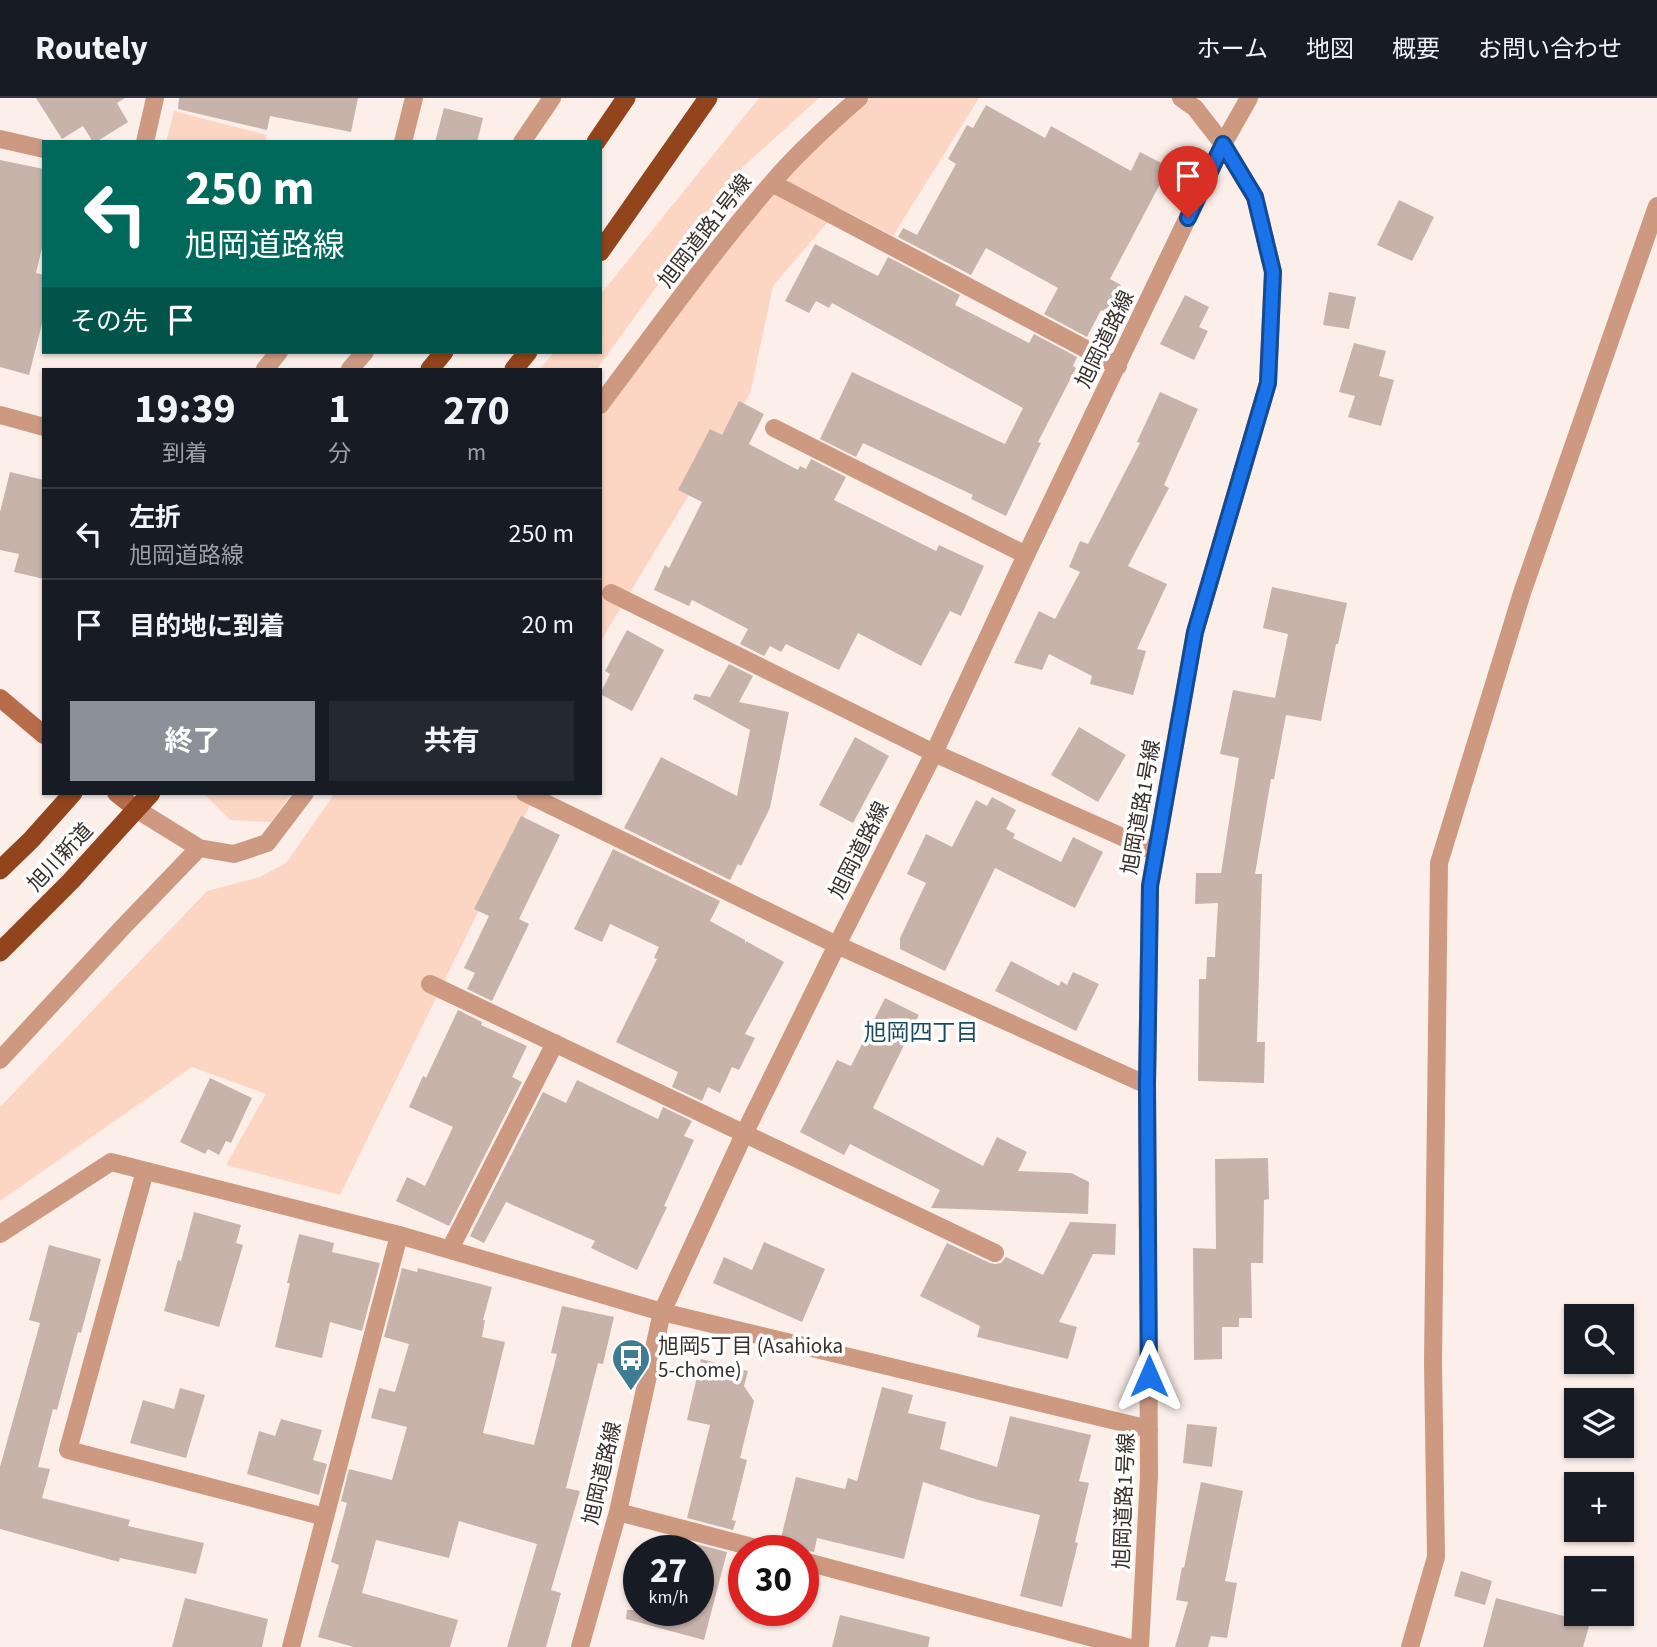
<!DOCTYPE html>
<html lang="ja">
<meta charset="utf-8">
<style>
:root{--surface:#171b24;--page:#242831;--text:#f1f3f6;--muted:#9ea1a6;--line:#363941;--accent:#8c9099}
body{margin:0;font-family:"Source Sans 3","Noto Sans JP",sans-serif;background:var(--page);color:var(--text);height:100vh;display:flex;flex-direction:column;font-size:26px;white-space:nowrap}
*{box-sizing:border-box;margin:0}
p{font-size:23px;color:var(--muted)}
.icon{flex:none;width:38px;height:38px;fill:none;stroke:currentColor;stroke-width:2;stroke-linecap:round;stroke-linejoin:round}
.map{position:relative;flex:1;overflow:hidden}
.panel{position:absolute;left:42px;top:270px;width:560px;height:427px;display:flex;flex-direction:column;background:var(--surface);border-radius:0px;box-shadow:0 2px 5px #0004}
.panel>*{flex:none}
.top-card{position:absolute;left:42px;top:42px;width:560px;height:214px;border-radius:0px;box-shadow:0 2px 5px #0004;background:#00695c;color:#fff;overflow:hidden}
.fabs{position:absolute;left:1564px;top:1206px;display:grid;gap:14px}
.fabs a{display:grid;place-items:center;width:70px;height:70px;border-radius:0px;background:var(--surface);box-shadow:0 2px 5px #0004;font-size:35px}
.speed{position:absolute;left:623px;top:1437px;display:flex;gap:14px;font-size:35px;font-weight:700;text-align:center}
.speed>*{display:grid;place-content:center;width:91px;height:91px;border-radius:50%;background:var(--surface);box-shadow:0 2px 5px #0004;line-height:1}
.speed small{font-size:18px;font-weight:400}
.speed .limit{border:10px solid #d22;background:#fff;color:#111}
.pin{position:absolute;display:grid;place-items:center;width:60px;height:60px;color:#fff;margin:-72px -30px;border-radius:50% 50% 50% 0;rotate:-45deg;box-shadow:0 0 7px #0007}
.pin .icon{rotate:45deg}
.me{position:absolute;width:77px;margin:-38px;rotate:0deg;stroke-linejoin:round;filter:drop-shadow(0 0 5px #0008)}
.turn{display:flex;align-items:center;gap:24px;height:147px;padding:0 28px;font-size:32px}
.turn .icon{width:91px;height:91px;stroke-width:2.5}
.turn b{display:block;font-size:49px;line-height:60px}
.then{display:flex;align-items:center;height:66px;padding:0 28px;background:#0003;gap:14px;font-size:26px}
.eta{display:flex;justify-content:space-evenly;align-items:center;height:119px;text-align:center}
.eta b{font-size:42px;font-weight:700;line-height:49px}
.action{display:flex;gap:14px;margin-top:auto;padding:14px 28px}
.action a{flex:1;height:80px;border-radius:0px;background:var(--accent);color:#fff;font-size:28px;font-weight:700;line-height:80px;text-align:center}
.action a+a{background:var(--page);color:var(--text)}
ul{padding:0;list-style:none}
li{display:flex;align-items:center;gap:21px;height:91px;padding:0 28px;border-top:2px solid var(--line)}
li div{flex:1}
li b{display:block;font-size:26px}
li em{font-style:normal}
header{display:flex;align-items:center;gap:42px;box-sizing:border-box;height:98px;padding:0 35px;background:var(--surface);border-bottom:2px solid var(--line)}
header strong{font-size:33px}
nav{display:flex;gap:38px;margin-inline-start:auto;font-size:24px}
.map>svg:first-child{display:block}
.green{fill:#fcd5c3}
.building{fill:#c7b3aa}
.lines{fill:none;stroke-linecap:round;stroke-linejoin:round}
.minor{stroke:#ce9981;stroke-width:18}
.secondary{stroke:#b86c49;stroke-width:18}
.trunk{stroke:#92451c;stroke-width:19}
.route-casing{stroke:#114b97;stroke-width:18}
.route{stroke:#1a73e8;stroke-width:12}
.labels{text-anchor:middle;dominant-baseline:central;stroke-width:7;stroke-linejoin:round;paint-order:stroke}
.street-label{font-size:21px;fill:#372f2b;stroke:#fff}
.poi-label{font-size:21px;fill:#372f2b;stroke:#fff;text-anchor:start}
.neighbourhood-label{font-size:23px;fill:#194b5c;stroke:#fff}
</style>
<header>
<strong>Routely</strong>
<nav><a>ホーム</a><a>地図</a><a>概要</a><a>お問い合わせ</a></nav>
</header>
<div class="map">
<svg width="1657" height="1549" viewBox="0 0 1657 1549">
<rect width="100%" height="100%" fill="#fcefea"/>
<path class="green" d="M759 0H819L744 68 597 271H540L554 254H600V197Z
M859 0H979L893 138 840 110 773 188 750 296 600 544V320L729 138Z
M174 13 267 37 265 44H166Z
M203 695H292L271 724 230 722Z
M335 695H536L340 1097 226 1067 266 996 192 969 0 1103V1009L207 793 260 779 286 765Z"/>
<path class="building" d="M36 0H125L117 5 128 24 96 44H93L83 28 62 41Z
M179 0H358L351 34 270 18 267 32 178 11Z
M986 7 1045 40 1051 28 1131 73 1140 54 1169 69 1110 181 1121 187 1107 215 1101 212 1087 239 1044 216 1058 190 986 150 971 177 898 139 903 130 917 137 956 66 948 61 967 27 973 30Z
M444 10 483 20 477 44H435Z
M0 62 44 71V142L36 175 44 177V218L29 277 0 269Z
M1399 102 1434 119 1412 163 1377 147Z
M815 146 878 178 888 159 960 197 955 207 1029 245 1034 236 1077 259 1073 268 1076 270 1038 344 1041 345 1006 418 971 401 973 397 863 345 856 359 820 341 852 274 1005 346 1023 310 832 205 829 210 816 203 809 215 785 203Z
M1329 194 1356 199 1349 231 1323 227Z
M1185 197 1209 209 1199 229 1208 233 1194 262 1160 246Z
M1354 245 1386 253 1379 278 1394 282 1381 328 1348 319 1355 298 1339 294Z
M1160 294 1198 311 1164 387 1169 390 1128 468 1167 486 1137 551 1146 553 1133 597 1090 586 1092 578 1049 556 1042 572 1014 565 1039 513 1055 521 1080 474 1069 469 1080 443 1088 446 1140 345 1137 344Z
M739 303 764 316 749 346 798 372 800 368 806 371 811 361 846 379 834 402 936 453 939 447 984 468 961 518 950 513 921 568 858 535 839 572 786 546 781 554 770 548 764 558 740 546 748 531 692 502 689 508 654 492 665 467 669 470 702 404 678 392 710 331 722 337Z
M10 374 44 382V481L14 474 19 456 0 452V414Z
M1272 489 1347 505 1338 546H1336L1321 623 1286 617 1274 681H1271L1255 776H1262L1257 944H1265L1264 985 1198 983 1199 881H1206L1207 859H1215L1218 805 1195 806 1196 775H1221L1239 660 1220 656 1233 592 1275 600 1288 536 1263 530Z
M627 532 664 552 632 613 600 596 610 576 605 573Z
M729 566 753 578 739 604 789 614 770 710 741 768 738 766 730 782 624 730 661 659 737 698 750 632 693 601 695 596 710 599Z
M1079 629 1126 657 1098 704 1051 677Z
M855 639 889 658 853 725 819 707Z
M992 699 1016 712 1006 731 1015 736 1013 740 1061 764 1073 739 1103 754 1075 810 995 770 945 873 900 851V840L926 785 907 776 926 736 952 749 976 702 987 708Z
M521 718 560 737 519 821 529 826 492 903 467 891 475 875 464 870 489 818 474 811Z
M613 751 720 803 710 823 745 842V846L746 843 784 864 745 936 755 940 739 972 732 969 720 995 708 989 702 1003 672 989 678 974 616 944 657 861 654 860 659 849 610 826 602 844 574 831Z
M1011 863 1059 888 1061 883 1067 887 1073 874 1099 886 1076 933 995 893Z
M885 900 919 917 873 1010 983 1068 997 1039 1027 1054 1018 1073 1071 1075 1089 1084 1088 1116 931 1110 940 1092 850 1046 844 1057 800 1034 837 962 851 968Z
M458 912 482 924 481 927 527 948 512 979 522 984 449 1128 396 1103 407 1079 425 1088 453 1029 409 1009 423 978 426 980Z
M210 980 252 1000 231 1045 226 1043 219 1057 208 1051 205 1056 180 1044Z
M577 982 658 1021 663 1009 692 1023 684 1038 694 1042 664 1108 667 1109 637 1172 591 1150 595 1143 506 1104 484 1145 470 1138 543 994 566 1005Z
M1268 1060 1269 1101 1264 1102 1263 1165H1251L1252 1220H1239V1229H1222V1261L1194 1262 1193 1150 1216 1151 1215 1061Z
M194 1114 241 1127 236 1145 243 1147 219 1229 164 1213 178 1162 181 1163Z
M1070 1124 1116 1126 1115 1157 1093 1156 1059 1224 1077 1229 1068 1261 977 1239 980 1228 920 1198 947 1145 990 1165 995 1166 1001 1165 1006 1159 1043 1177Z
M299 1136 334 1145 332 1154 380 1165 362 1233 330 1224 322 1260 275 1249 290 1185H287Z
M764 1144 825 1171 802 1224 713 1185 724 1159 752 1172Z
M49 1147 101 1161 81 1235 78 1234 57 1312 53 1311 38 1369 50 1371 42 1400 130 1422 128 1428 204 1445 196 1476 120 1460 119 1464 0 1431V1369L40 1225 29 1222Z
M402 1170 417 1174 418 1170 492 1189 483 1222H485L482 1239 505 1244 483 1335 534 1347 557 1256 551 1255 562 1208 614 1219 603 1266 598 1265 566 1390 580 1393 551 1492 561 1495 546 1549H507L537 1446 459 1423 449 1460 376 1442 362 1495 458 1522 450 1549H354L318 1539 339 1467 331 1464 347 1405 341 1403 349 1371 392 1382 407 1329 371 1320 379 1290 395 1294 409 1246 384 1239Z
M701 1261 748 1273 744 1288 754 1303 740 1360 747 1362 732 1422 736 1423 733 1432 687 1420 710 1327 687 1322Z
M882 1289 913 1297 908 1315 946 1324 940 1351 997 1369 1010 1318 1091 1337 1079 1383 1089 1385 1075 1444 1078 1445 1062 1509 1020 1498 1040 1417 978 1402 923 1384 904 1461 817 1440 814 1454 779 1448 796 1379 845 1391 848 1380 857 1383Z
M180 1290 205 1297 186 1360 130 1345 143 1302 174 1311Z
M281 1321 322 1332 313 1362 327 1366 319 1397 247 1376 259 1333 275 1338Z
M1187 1326 1217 1329 1212 1369 1183 1365Z
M1201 1384 1243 1393 1225 1483 1237 1485 1227 1540 1211 1538 1208 1549H1175L1188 1504 1176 1502 1182 1469 1184 1470Z
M681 1442 727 1454 704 1542 626 1521 627 1512H698V1452H679Z
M1461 1473 1492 1483 1485 1507 1454 1498Z
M185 1500 268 1521 262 1549H172Z
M1496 1500 1590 1525 1583 1549H1483Z
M840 1517 930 1539 928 1549H832Z"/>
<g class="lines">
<path class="minor" d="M0 41 44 51
M145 44 155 0
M403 44 414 0
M522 44 552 0
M772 85 1118 268
M265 271 279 254
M350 271 365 254
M600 307C656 233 710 157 771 86 797 55 828 27 859 0
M0 317 44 329
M774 330 1026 457
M611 495 934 655 1156 754
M525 695 837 847 1147 987
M136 711 199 750 234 756 267 745 305 695
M430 886 995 1155
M0 962 123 829 199 750
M145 1073 68 1352 325 1419
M0 1136 111 1064 399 1137 662 1214 1149 1331
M450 1151 555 945
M618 1414 764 1452
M803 1463 1127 1549
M291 1549 399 1137
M580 1549 618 1414 662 1214 745 1034 837 847 934 655 1026 457 1223 46 1249 0
M1140 1549 1149 1377 1147 987 1150 788 1195 534 1268 285 1273 174 1255 99 1223 46 1195 10 1181 0
M1410 1549 1436 1459 1433 1264 1439 765 1522 495 1657 108"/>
<path class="secondary" d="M0 600 44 637
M116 695 136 711"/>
<path class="trunk" d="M596 44 626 0
M600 154 708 0
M430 271 444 254
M514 271 528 254
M0 772 31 742 73 695
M0 854 71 783 151 695"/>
</g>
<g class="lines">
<defs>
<path id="route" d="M1149 1278 1147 987 1150 788 1195 534 1268 285 1273 174 1255 99 1223 46 1188 120"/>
</defs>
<use href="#route" class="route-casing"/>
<use href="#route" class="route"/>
</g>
<defs>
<symbol id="bus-pin" viewBox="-11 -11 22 30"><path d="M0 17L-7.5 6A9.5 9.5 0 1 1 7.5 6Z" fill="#3f7c93" stroke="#fff"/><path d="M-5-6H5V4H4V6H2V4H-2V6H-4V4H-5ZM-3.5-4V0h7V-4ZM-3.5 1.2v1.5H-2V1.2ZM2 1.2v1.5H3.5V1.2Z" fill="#fff"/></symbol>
</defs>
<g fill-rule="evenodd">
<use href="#bus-pin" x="609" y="1238" width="44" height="60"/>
</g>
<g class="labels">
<g class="street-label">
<text transform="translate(705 133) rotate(-52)">旭岡道路1号線</text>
<text transform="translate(1105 241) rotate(-64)">旭岡道路線</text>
<text transform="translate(1141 709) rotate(-80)">旭岡道路1号線</text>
<text transform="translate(859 752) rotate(-63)">旭岡道路線</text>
<text transform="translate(60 759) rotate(-47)">旭川新道</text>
<text transform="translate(602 1375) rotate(-77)">旭岡道路線</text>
<text transform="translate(1124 1403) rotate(-88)">旭岡道路1号線</text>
</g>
<g class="poi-label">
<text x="658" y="1248">旭岡5丁目 (Asahioka<tspan x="658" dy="24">5-chome)</tspan></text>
</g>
<g class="neighbourhood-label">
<text x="921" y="934">旭岡四丁目</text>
</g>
</g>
</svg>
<div class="fabs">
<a><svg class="icon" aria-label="search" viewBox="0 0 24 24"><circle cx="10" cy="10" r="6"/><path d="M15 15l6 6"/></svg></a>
<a><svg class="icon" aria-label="layers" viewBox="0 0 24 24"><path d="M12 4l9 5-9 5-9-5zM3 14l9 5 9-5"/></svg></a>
<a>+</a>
<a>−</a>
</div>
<div class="speed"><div>27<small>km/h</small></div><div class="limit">30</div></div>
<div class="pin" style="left:1188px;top:120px;background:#d93025"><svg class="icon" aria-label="arrive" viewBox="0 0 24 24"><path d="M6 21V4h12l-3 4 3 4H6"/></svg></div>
<svg class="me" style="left:1149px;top:1278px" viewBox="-20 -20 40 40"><path d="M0-17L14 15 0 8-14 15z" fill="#1a73e8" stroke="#fff" stroke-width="4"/></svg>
<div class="top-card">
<div class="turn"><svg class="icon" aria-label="left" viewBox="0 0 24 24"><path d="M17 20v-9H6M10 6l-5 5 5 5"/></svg><div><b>250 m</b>旭岡道路線</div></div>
<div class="then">その先<svg class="icon" aria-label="arrive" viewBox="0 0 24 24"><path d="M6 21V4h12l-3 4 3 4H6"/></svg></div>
</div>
<section class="panel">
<div class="eta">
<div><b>19:39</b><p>到着</p></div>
<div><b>1</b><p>分</p></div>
<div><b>270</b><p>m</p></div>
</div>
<ul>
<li><svg class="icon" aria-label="left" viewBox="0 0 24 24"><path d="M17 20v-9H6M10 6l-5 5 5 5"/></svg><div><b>左折</b><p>旭岡道路線</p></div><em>250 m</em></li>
<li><svg class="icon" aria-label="arrive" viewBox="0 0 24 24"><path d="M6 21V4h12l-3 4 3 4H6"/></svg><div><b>目的地に到着</b></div><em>20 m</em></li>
</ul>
<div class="action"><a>終了</a><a>共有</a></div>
</section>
</div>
